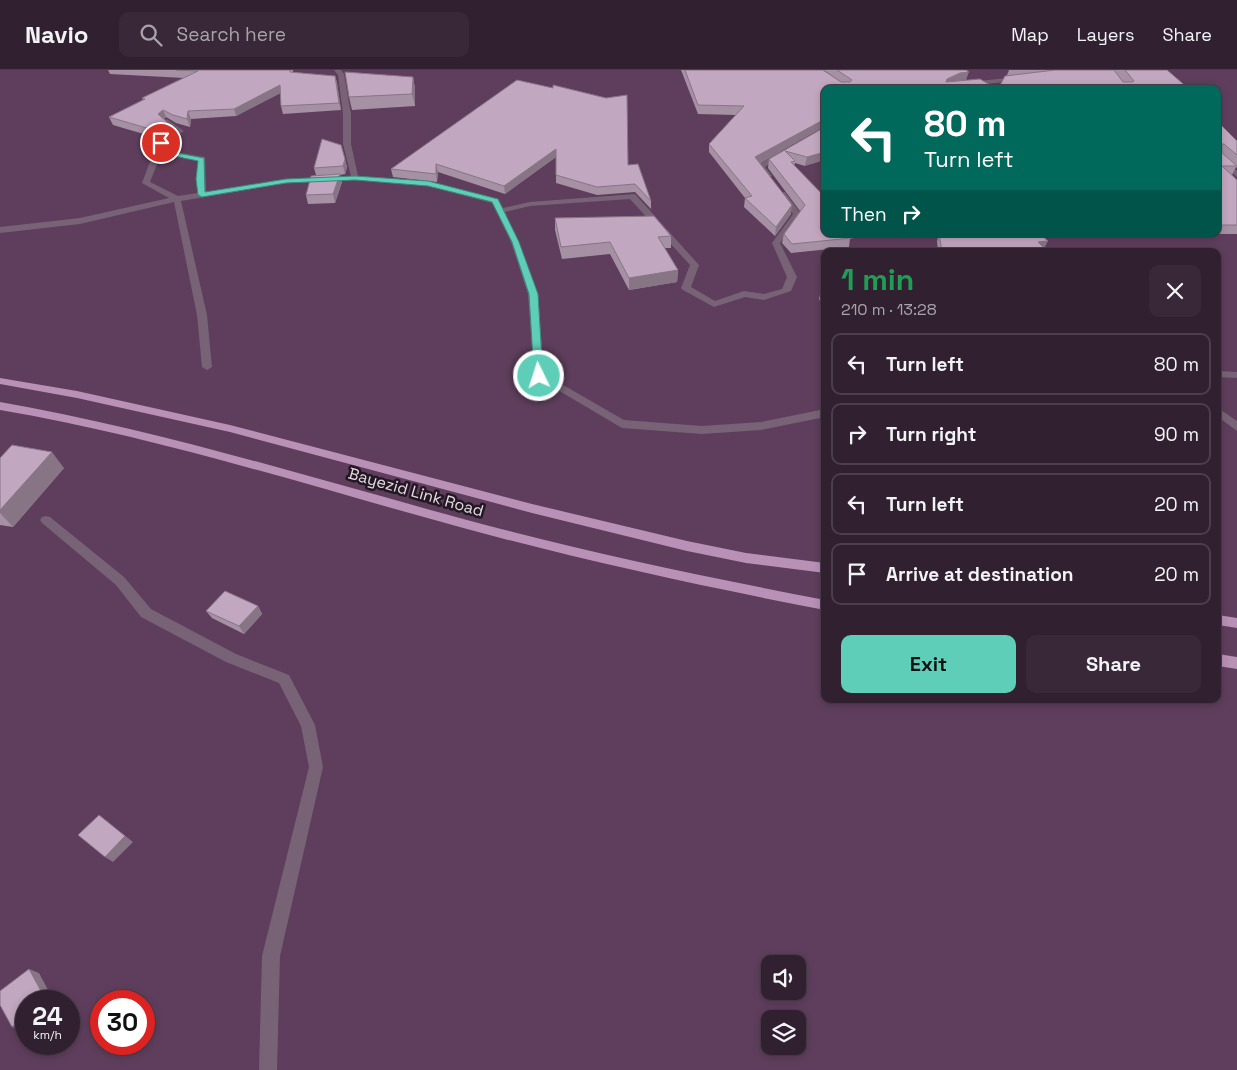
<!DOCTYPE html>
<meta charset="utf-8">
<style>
:root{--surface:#312130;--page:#392938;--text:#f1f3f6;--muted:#a8a3ab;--line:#4c3e4c;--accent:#5eceb8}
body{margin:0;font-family:"Space Grotesk",sans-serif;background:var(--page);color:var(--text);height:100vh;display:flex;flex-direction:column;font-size:19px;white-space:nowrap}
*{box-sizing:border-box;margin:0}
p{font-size:16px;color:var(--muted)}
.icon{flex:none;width:28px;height:28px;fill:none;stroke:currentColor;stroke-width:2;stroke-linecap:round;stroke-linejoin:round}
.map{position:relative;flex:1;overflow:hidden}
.sheet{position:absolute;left:821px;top:178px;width:400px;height:455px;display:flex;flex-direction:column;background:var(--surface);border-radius:10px;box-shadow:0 2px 8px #0003,0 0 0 1px var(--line)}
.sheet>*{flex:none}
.top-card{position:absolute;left:821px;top:15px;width:400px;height:152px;border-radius:10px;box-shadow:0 2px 8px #0003,0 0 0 1px var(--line);background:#00695c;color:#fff;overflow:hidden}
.buttons{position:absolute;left:761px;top:885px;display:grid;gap:10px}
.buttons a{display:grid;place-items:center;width:45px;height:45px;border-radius:10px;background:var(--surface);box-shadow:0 2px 8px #0003,0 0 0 1px var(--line);font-size:25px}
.speed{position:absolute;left:15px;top:920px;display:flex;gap:10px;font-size:25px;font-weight:700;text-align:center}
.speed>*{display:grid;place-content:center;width:65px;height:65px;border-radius:50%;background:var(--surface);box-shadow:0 2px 8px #0003,0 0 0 1px var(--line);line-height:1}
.speed small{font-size:12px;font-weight:400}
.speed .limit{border:8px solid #d22;background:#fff;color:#111}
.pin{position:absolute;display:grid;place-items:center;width:42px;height:42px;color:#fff;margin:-21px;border:2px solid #fff;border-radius:50%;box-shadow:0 1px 5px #0007}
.me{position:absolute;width:55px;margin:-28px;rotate:356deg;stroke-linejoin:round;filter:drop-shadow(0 0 4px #0008)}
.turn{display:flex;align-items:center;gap:18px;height:105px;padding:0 20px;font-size:22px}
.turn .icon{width:65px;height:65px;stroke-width:2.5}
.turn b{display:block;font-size:35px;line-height:42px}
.then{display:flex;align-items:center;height:48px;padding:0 20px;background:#0003;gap:10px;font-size:19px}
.round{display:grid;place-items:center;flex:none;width:52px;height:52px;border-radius:10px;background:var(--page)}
.summary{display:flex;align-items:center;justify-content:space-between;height:85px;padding:0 20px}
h1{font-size:30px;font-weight:700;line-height:38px;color:#1e9e55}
.button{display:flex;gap:10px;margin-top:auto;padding:10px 20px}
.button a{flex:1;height:58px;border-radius:10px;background:var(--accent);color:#111;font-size:20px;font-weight:700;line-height:58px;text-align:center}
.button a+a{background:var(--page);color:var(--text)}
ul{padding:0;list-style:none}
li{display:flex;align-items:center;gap:15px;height:62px;margin:0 10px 8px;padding:0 10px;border:2px solid var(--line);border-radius:10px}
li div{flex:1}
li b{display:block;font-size:19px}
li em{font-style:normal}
header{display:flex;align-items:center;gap:30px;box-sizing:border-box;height:70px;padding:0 25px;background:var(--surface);border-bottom:1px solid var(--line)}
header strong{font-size:24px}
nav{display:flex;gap:28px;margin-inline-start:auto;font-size:18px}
.search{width:350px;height:45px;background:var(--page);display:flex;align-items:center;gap:12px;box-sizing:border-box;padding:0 18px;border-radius:10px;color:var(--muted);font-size:19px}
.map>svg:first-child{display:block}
.green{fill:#5e3e5c;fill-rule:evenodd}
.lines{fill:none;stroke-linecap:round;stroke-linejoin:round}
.street{fill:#776375;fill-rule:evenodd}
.primary{fill:#b990b6;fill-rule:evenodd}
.wall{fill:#a690a4}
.shaded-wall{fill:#877586}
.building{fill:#c1a7bf;stroke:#877586}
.route{fill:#5eceb8;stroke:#3d8678}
.labels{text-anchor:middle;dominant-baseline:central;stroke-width:5;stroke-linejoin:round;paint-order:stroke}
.street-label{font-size:16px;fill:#e6d8e5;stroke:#221821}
</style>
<header>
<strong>Navio</strong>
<div class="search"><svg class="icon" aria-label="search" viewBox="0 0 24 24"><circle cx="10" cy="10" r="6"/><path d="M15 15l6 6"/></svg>Search here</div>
<nav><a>Map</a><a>Layers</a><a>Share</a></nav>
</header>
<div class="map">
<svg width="1237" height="1000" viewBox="0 0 1237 1000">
<rect width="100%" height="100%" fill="#412c40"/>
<path class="green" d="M0 0H1237V1000H0ZM825 19H1218V164H825ZM825 181H1218V629H825ZM770 894H798V921H770ZM26 931H69V974H26ZM101 931H144V974H101ZM770 949H798V976H770Z"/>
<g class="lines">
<path class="street" d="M334 0H341L344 4 351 44V74L358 106 428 112 498 129 503 138 530 132 635 124 699 195 691 217 715 231 744 221 764 224 782 219 787 207 772 173 793 144 778 124 785 122 801 144 780 173 797 207 791 221 764 230 745 227 714 237 683 220 681 218 690 195 630 129 530 136 505 142 519 172 538 224 544 304 624 350 702 356 761 352 825 339V347L761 360 702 364 622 358 534 306 528 224 511 172 492 133 428 116 355 110 286 113 181 131 207 245 212 297 207 300 202 297 197 245 174 132 80 154 0 163V157L80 148 169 128 142 113 157 73 175 61 163 51 167 49 184 61 164 74 162 80 205 87 206 122 286 109 351 106 343 74V44L338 5ZM161 84 198 91 196 109 198 123 178 126 150 112Z
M1019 7 1022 9 1021 10 945 19 958 13Z
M780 81 787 83 765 97 772 106 765 108 756 96Z
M1218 84 1237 101V107L1218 90Z
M1218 301 1237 302V308L1218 307Z
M1218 338 1237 351V361L1218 347Z
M46 446 50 447 124 507 151 539 236 584 289 605 315 655 323 697 280 886 277 1000H259L262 886 309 697 301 656 279 613 226 592 141 547 116 515 42 453 40 450 42 447Z"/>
<path class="primary" d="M0 308 77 321 230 355 532 434 687 471 746 483 825 493V503L746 493 687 481 532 443 230 362 77 328 0 314Z
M0 332C159 360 312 408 467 450 585 482 705 507 825 530V540C705 517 585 491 467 459 312 417 159 367 0 340Z
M1218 545 1237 548V558L1218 555Z
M1218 584 1237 587V599L1218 596Z"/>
</g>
<path class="wall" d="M108 0H293V3L335 6 337 13 341 40 283 44 281 36 280 23 236 46 191 49 190 57 176 53 166 47 164 49 168 53 172 61 163 67H154L113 55 109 47 143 30 142 28 184 8 110 4Z
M681 0H823L841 12 824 0H966V10L997 19H825V56L760 93 791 144 775 166 744 137 745 128 709 82V74L736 45 698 44Z
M1009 0H1114L1124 12 1114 0H1167L1189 19 1007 5Z
M413 7 415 19V36L352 40 349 27Z
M517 10 628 95 651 131V139L635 122 597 125 556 113V87L505 124 438 102 437 112 393 107 391 99Z
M1218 52 1237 71V98L1236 97 1232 105 1237 110V164H1184H1218Z
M825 57 805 96 795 93 794 96 825 164H855L853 168 850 169 849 177 791 183 782 173 784 164 800 141 768 98 769 89Z
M341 75 347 97 345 104 340 105 342 112 335 133 308 134 306 125 316 105 314 98Z
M555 148 671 166V178H665L678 200 677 212 629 220 610 184 562 189 555 160Z
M939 164H1040L1045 179 1047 181H938L937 171Z
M825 216V240L819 229 822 217Z
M0 388 64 398 13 457 0 455Z
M258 536 262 544 244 564 212 548 206 541Z"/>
<path class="shaded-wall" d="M969 2 966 10 944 17 947 9 960 3Z
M335 6 337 13 341 40 339 33Z
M413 7 415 19V36L412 24Z
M280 15 283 22 236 46 234 39Z
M163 40 166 47 161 51 158 44Z
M188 41 191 49 190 57 187 49Z
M825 49V56L754 96 755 87Z
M168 53 172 61 163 67 160 59Z
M556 79 557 86 505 124 504 116Z
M825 82V90L805 96 807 87Z
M345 89 347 97 345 104 343 96Z
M436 94 438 102 437 112 436 104Z
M340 104 342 112 335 133 333 124Z
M792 135 791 144 775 166 776 157Z
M845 164H855L853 168 850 169 851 168Z
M1048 171 1044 179 1038 172Z
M678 200 677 212 629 220V208Z
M52 382 64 398 13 457 0 443V440Z
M258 536 262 544 244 564 239 556Z
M99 745 133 772 113 792 105 787Z
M29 899 39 903 54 931H45Z
M26 946V958L22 961 12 957Z"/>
<path class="building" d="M176 0H290V2L335 6 339 33 281 36 280 15 234 39 188 41 187 49 173 45 163 40 158 44 168 53 160 59H150L109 47 145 29 142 28 198 1Z
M685 0H823L841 12H850L852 10 837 0H966L969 2 960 3 947 9 946 12 980 9 997 19H825V49L755 87 792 135 776 157 745 128 752 126 709 74 744 36 698 35Z
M1055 0H1114L1123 12H1132L1134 11 1125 0H1167L1189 19H998L1005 6Z
M345 2 413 7 412 24 349 27Z
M517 10 553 18V15L606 28 627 25 628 95 638 94 651 131 635 114 597 117 556 105V79L504 116 436 94V104L391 99Z
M1218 52 1237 71V85L1224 74H1222V83L1237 96H1222L1237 110V155H1218Z
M825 57V82L807 87 785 81 795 91 791 92 825 127V164H847L851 168 792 174 784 164 805 135 769 89Z
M322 69 341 75 345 89 343 96 314 98Z
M340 104 333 124 306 125 311 106Z
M654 146 671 166 658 167 678 200 629 208 610 172 561 177 555 148Z
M939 164H1040L1048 171 1038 172 1047 181H942Z
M825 216V223L822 217Z
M12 375 52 382 0 440V388Z
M225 521 258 536 239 556 206 541Z
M99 745 125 766 105 787 78 765Z
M29 899 46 930 45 931H26V946L12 957 0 935V921Z"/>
<path class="route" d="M161 71 164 73 161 80 204 88 205 122 286 109 355 106 428 111 498 129 519 172 538 224 543 306 539 309 534 306 529 224 512 172 492 132 428 116 355 110 286 113 202 127 198 125 196 109 198 91 155 82 157 73Z"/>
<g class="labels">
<g class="street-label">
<text transform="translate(416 422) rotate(16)">Bayezid Link Road</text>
</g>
</g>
</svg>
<div class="buttons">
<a><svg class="icon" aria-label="sound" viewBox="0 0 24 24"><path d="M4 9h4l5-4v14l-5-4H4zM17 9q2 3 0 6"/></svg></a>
<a><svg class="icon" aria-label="layers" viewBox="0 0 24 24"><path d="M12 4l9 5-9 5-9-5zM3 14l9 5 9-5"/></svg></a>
</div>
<div class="speed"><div>24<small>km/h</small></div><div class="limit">30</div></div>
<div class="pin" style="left:161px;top:73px;background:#d93025"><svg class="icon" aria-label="arrive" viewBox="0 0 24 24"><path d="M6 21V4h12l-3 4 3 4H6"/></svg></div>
<svg class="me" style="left:539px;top:306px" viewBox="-20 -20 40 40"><circle r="17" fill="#5eceb8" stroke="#fff" stroke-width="3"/><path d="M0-11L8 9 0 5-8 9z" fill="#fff"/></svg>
<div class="top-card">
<div class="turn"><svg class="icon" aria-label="left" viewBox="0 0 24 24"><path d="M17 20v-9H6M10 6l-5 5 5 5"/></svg><div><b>80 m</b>Turn left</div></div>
<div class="then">Then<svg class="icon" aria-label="right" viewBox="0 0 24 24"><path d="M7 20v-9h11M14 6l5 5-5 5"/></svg></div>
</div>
<section class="sheet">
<div class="summary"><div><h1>1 min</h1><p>210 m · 13:28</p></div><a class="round"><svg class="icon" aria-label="close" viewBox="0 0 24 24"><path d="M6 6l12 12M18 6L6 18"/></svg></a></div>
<ul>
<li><svg class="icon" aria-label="left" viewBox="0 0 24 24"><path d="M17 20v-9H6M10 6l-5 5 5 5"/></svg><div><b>Turn left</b></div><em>80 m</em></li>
<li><svg class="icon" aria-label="right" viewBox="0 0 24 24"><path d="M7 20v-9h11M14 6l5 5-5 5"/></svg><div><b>Turn right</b></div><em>90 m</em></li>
<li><svg class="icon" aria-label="left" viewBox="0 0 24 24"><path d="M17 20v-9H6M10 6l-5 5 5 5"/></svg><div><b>Turn left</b></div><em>20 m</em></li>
<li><svg class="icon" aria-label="arrive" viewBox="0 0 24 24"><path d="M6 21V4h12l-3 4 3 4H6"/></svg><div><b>Arrive at destination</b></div><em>20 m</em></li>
</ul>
<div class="button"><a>Exit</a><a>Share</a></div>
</section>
</div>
